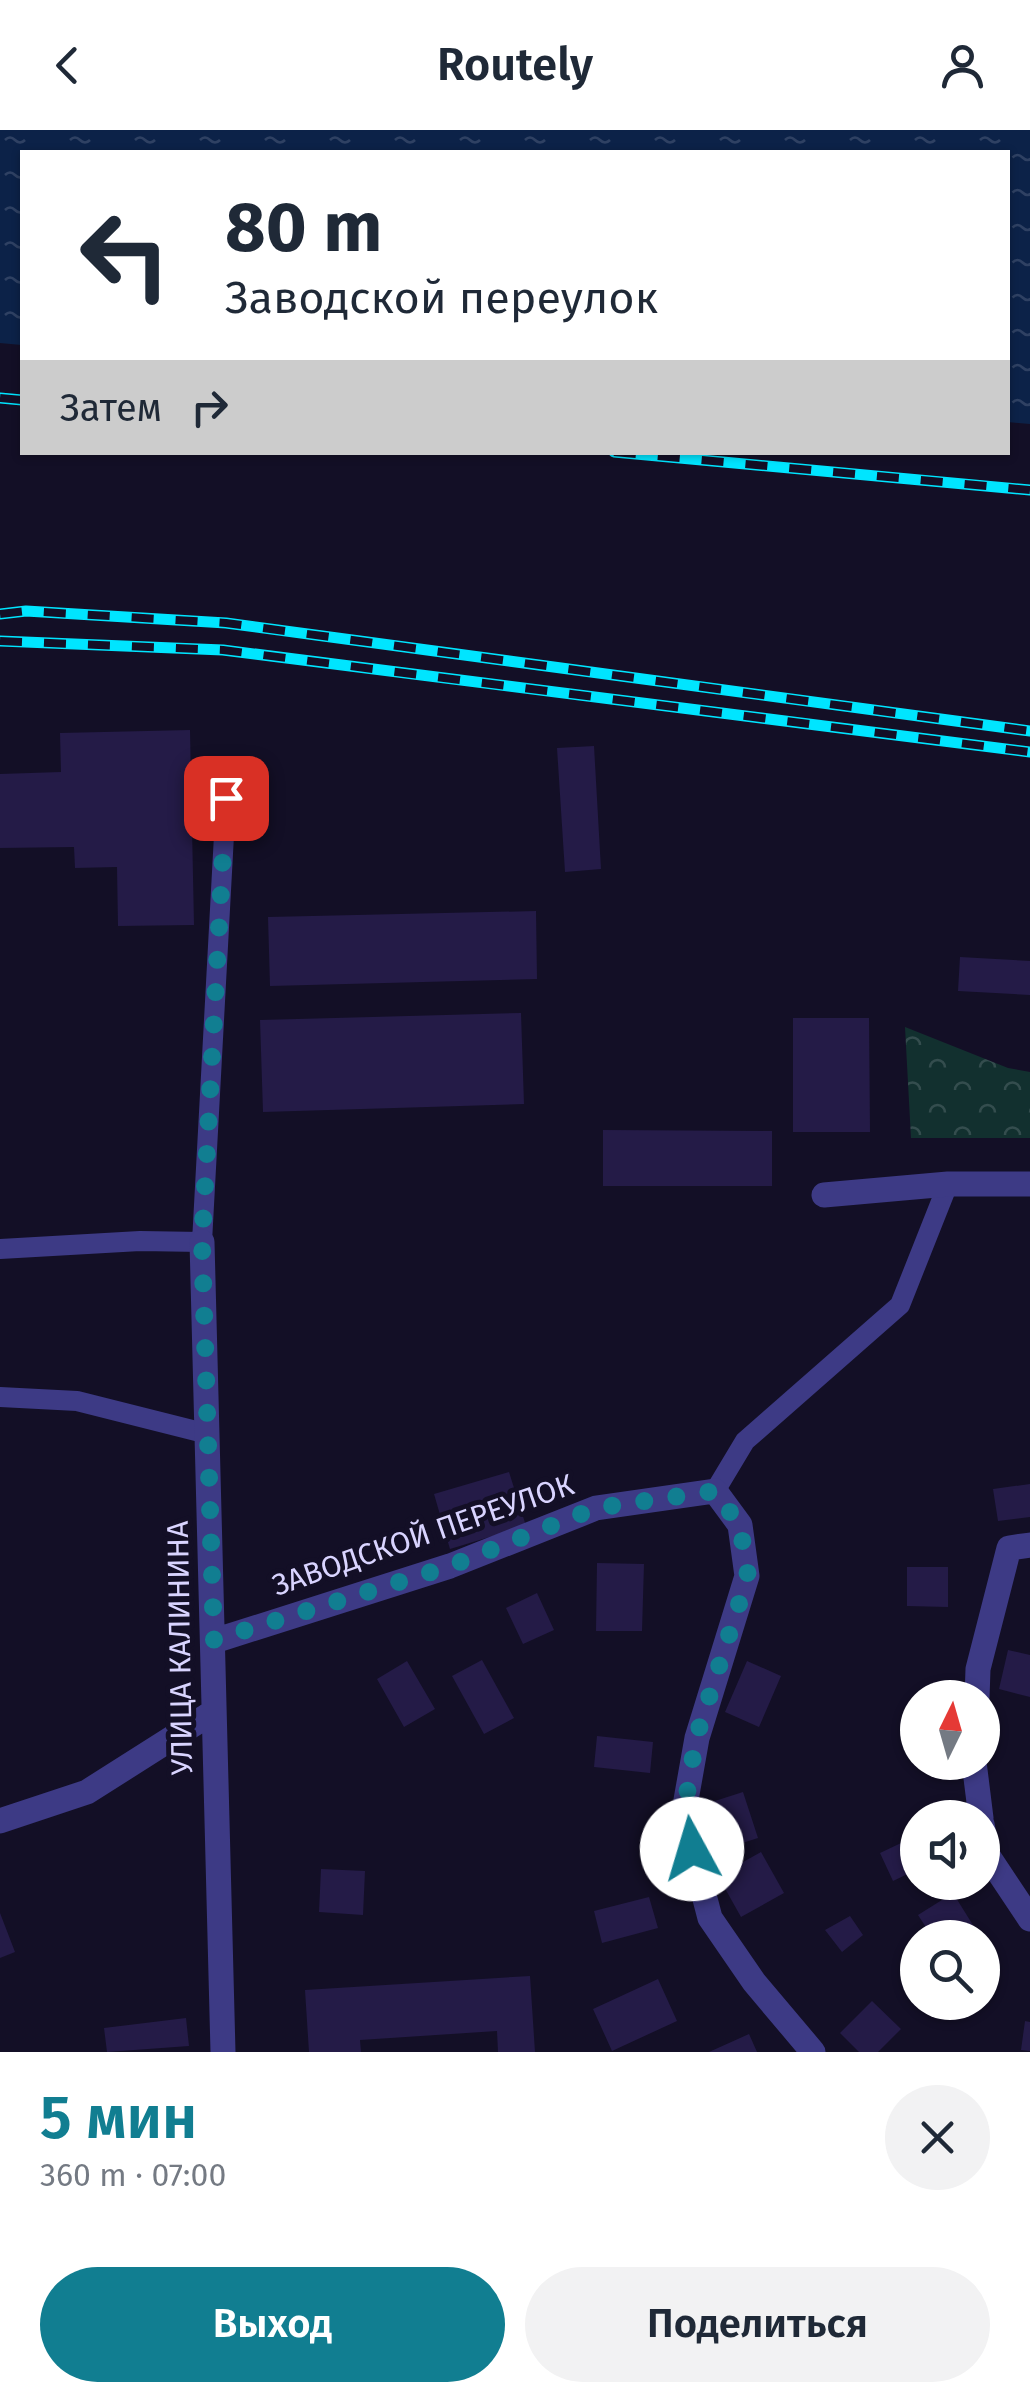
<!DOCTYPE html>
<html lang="ru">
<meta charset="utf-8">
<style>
:root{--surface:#fff;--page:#f2f2f3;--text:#1f2937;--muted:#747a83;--accent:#117e91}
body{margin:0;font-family:"Fira Sans",sans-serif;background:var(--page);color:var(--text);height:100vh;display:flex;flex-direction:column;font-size:38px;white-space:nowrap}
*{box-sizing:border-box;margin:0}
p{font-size:32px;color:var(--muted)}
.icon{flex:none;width:55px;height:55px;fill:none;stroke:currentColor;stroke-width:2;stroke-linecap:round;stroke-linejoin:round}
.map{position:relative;height:1922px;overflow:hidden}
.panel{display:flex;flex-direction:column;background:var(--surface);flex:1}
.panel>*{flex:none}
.banner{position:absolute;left:20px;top:20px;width:990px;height:305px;border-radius:0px;box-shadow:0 2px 8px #0004;background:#fff;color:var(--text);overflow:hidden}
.needle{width:65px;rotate:5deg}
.controls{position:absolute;left:900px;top:1550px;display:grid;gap:20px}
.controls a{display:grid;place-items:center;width:100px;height:100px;border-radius:50%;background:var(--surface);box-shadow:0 2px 8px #0004;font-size:50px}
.pin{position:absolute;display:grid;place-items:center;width:85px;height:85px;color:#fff;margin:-42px;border-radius:20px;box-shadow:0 5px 15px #0006}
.me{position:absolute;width:110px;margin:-55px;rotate:354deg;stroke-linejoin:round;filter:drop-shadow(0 0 8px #0008)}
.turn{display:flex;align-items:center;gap:35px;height:210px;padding:0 40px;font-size:45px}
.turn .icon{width:130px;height:130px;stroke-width:2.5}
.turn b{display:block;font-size:70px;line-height:85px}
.then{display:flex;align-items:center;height:95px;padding:0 40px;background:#0003;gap:20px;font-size:38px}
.round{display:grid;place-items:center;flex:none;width:105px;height:105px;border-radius:52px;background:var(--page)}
.head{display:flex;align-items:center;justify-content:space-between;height:170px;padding:0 40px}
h1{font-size:60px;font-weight:600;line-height:75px;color:var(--accent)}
.button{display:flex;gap:20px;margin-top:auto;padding:20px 40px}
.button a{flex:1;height:115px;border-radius:60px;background:var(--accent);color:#fff;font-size:40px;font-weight:600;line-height:115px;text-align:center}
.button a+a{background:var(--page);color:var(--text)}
header{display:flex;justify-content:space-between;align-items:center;height:130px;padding:0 40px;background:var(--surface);font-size:45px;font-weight:600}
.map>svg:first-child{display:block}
.forest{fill:url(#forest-crowns)}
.water{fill:url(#water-ripples)}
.building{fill:#241b47}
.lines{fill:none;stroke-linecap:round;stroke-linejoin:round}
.service{stroke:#3d3a85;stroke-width:20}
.minor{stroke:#3d3a85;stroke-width:25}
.rail-casing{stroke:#00e5ff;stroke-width:11}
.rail{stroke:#130f26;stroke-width:8;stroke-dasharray:22;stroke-linecap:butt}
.route{stroke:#117e91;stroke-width:18;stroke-dasharray:0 32.4}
.labels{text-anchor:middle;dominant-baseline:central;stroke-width:10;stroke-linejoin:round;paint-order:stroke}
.street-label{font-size:30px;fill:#d9d4ff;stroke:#130f26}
</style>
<header><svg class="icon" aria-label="back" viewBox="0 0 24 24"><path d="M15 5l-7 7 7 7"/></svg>Routely<svg class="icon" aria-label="person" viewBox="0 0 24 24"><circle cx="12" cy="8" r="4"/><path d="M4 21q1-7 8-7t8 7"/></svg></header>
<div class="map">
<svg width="1030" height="1922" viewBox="0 0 1030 1922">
<defs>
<pattern id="forest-crowns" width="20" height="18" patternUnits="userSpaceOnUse" patternTransform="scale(2.5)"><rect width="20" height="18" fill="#12302f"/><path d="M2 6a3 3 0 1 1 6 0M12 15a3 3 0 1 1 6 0" fill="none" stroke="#344d4e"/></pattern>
<pattern id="water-ripples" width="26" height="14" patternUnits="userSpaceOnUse" patternTransform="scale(2.5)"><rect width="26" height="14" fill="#0c2248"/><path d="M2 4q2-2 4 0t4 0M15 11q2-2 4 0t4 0" fill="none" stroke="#2f4163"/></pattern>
</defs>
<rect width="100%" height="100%" fill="#130f26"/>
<path class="forest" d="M905 897 1008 938 1030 942V1008H911Z"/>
<path class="water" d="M0 0H1030V294L1008 292V22H22V215L0 213Z"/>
<path class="building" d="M190 600 194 795 118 796 117 737 75 738 74 717 0 718V644L61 642 60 603Z
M594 616 601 739 565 742 557 618Z
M536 781 537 849 270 856 268 787Z
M960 827 1030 831V865L958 861Z
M521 883 524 974 263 982 260 890Z
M793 888H869L870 1002H793Z
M603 1000 772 1001V1056H603Z
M509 1342 526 1396 450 1419 434 1364Z
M1030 1354V1387L998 1391 993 1359Z
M597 1433 644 1434 642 1501H596Z
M907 1437H948V1477L907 1476Z
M537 1463 554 1500 523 1514 506 1478Z
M1008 1520 1030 1525V1567L999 1559Z
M482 1530 514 1588 484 1604 452 1546Z
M407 1531 435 1579 404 1597 377 1549Z
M747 1531 781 1546 759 1597 725 1582Z
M597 1606 653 1612 650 1643 594 1637Z
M743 1662 758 1708 708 1724 693 1678Z
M918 1705V1739L893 1751 880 1723Z
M761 1722 784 1763 741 1787 718 1746Z
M321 1739 365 1741 363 1785 319 1782Z
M953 1763 981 1808H933L918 1785Z
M649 1767 658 1798 602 1813 594 1781Z
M0 1783 15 1822 0 1828Z
M850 1786 863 1805 842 1822 825 1800Z
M530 1846 535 1922H498L497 1901 360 1910 361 1922H309L305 1860Z
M658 1849 677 1891 612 1921 593 1879Z
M872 1871 901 1899 878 1922H859L840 1903Z
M186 1888 189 1916 107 1922 104 1898Z
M1025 1891 1030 1892V1921L1021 1920Z
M749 1904 757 1922H709Z"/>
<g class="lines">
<path class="service" d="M0 1119 140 1111 202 1112 226 668
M0 1267 77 1271 208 1304
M715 1361 745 1311 900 1175 948 1054"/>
<path class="minor" d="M824 1065 948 1054H1030
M202 1112 223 1922
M214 1511 450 1436 596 1378 715 1361 740 1395 747 1446 697 1608 686 1670 692 1719 710 1788 754 1852 813 1922
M977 1568 978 1539 1009 1418 1030 1415
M974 1632 981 1688
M0 1691 87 1662 213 1582
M982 1694 988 1726 1030 1789"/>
<defs>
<path id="rail" d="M0 268 22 270
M614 322 1030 360
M0 484 26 481 226 493 1030 601
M0 511 223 520 1030 622"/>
</defs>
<use href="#rail" class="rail-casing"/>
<use href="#rail" class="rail"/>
</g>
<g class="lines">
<path class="route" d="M226 668 202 1112 214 1510 450 1436 596 1378 715 1361 740 1396 748 1446 696 1608 686 1670 692 1719"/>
</g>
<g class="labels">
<g class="street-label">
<text transform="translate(423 1405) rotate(-19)">ЗАВОДСКОЙ ПЕРЕУЛОК</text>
<text transform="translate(180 1518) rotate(-91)">УЛИЦА КАЛИНИНА</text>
</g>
</g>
</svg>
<div class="controls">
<a><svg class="needle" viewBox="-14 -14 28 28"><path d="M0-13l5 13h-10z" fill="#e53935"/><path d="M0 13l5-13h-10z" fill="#747a83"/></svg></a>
<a><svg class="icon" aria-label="sound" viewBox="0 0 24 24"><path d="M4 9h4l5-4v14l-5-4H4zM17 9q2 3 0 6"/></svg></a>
<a><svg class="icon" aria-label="search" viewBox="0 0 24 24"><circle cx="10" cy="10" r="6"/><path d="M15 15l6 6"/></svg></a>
</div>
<div class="pin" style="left:226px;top:668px;background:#d93025"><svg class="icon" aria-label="arrive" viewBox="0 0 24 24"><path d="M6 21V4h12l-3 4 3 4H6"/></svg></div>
<svg class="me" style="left:692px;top:1719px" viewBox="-20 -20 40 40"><circle r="19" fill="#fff"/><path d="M0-13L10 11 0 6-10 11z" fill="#117e91"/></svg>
<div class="banner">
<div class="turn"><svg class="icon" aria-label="left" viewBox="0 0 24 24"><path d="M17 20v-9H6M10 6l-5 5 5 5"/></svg><div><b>80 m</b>Заводской переулок</div></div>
<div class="then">Затем<svg class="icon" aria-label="right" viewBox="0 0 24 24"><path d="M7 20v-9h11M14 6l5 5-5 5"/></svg></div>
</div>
</div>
<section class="panel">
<div class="head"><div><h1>5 мин</h1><p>360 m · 07:00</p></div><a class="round"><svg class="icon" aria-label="close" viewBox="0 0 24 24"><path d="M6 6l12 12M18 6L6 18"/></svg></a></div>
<div class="button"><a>Выход</a><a>Поделиться</a></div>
</section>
